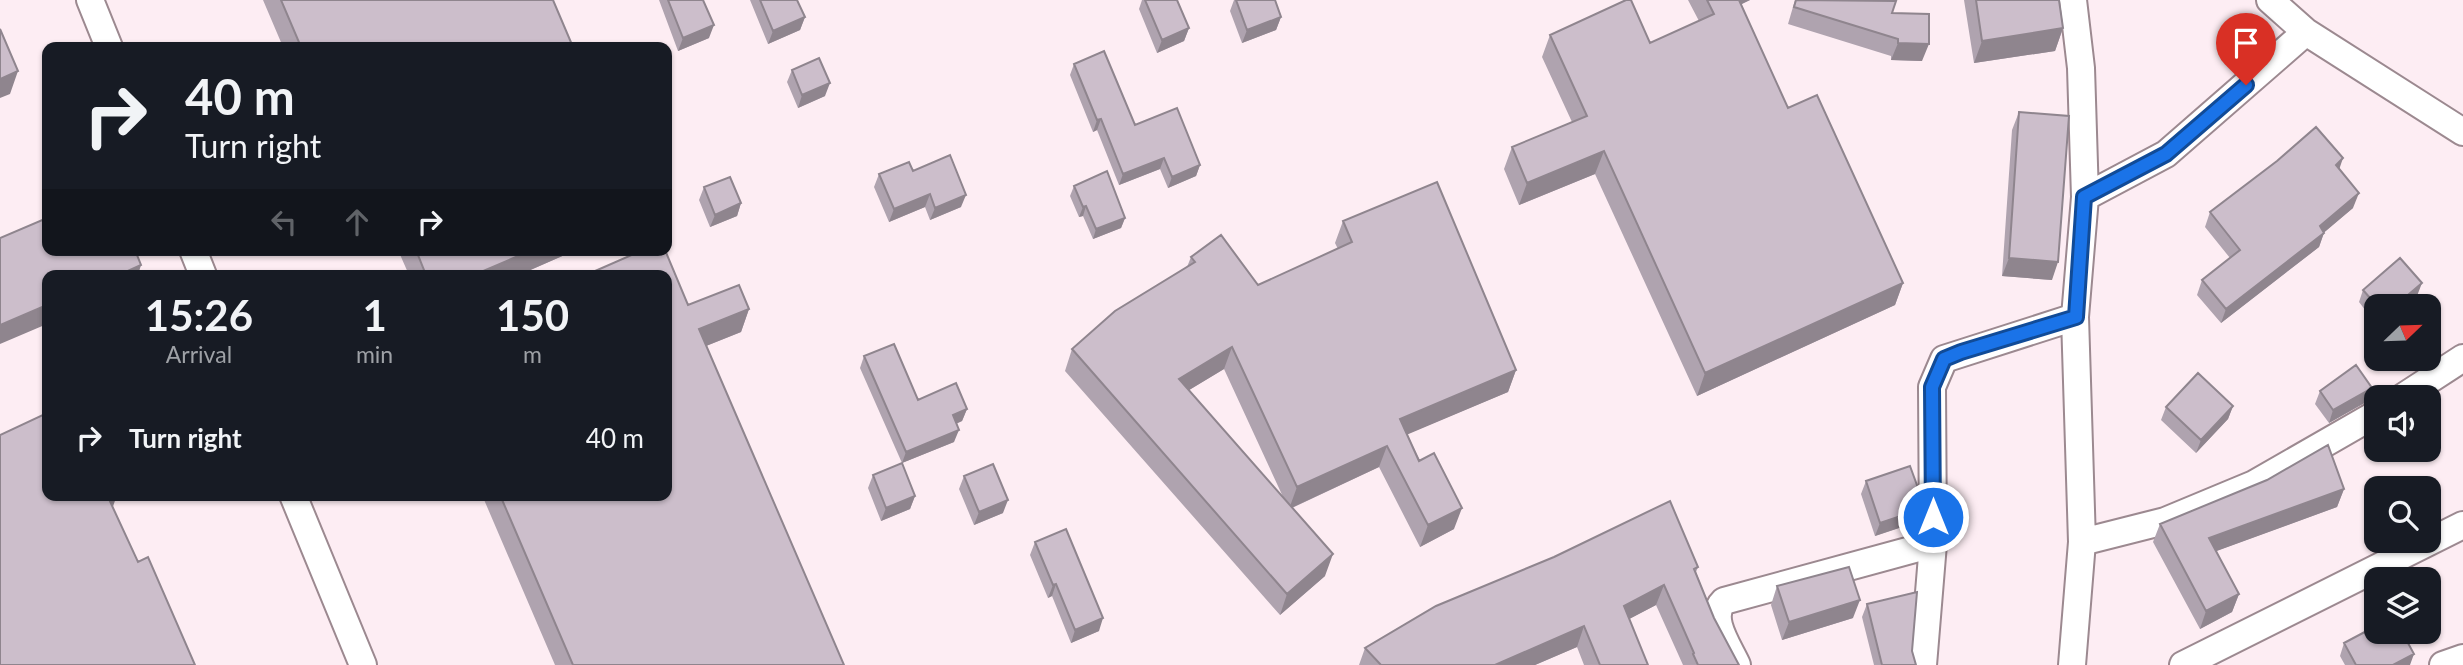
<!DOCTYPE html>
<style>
:root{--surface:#171b24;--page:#242831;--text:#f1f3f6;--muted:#9ea1a6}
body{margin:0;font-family:Lato,sans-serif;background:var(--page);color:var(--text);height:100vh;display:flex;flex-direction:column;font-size:26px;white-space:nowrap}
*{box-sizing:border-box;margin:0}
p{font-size:23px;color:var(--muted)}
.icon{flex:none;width:38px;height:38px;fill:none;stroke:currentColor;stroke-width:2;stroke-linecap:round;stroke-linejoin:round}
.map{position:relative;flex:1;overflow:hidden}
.side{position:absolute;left:42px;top:270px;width:630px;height:231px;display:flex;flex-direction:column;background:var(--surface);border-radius:14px;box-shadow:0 2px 5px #0004}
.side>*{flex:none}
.guide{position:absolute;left:42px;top:42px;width:630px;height:214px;border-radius:14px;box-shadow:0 2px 5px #0004;background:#171b24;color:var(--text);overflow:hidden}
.needle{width:46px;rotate:67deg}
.fabs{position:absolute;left:2364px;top:294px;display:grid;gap:14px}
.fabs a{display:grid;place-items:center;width:77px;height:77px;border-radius:14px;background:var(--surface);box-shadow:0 2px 5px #0004;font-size:35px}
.pin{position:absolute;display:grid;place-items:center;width:60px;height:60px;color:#fff;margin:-72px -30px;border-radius:50% 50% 50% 0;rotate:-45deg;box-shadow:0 0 7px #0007}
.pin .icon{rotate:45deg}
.me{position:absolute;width:77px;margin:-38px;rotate:0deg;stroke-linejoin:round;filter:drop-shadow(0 0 5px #0008)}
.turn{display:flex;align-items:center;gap:24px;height:147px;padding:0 28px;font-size:32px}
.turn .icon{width:91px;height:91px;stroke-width:2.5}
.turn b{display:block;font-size:49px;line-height:60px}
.lanes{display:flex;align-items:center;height:66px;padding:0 28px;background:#0003;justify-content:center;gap:35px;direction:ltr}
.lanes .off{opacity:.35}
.eta{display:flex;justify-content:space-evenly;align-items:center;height:119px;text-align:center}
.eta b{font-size:42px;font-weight:700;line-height:49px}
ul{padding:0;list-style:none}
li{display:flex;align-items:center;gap:21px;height:98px;padding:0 28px}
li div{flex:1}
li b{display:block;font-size:26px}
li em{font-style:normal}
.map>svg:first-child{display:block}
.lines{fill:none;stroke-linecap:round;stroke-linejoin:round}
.minor-casing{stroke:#9c8990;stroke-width:30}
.minor{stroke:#fff;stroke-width:26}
.wall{fill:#afa3af;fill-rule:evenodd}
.shaded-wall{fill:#8f858e}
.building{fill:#ccbecb;stroke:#8f858e;stroke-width:2}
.route-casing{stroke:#114b97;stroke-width:18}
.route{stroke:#1a73e8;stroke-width:12}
</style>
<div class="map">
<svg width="2463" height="665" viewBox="0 0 2463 665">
<rect width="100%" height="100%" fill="#fdedf3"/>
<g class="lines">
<defs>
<path id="minor" d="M90 0 109 47
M2270 0 2306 32 2463 132
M2085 197 2166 154 2306 32
M193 250 203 275
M2403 397 2463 358
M293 495 363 665
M2082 542 2165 521 2254 484 2376 414
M1737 665C1729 647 1707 617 1724 601L1933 544
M1923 665 1933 544 1932 387 1944 359 2075 317
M2072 665 2082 542 2075 317 2085 197 2081 68 2073 0
M2183 665 2463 525
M2443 665 2463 658"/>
</defs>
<use href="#minor" class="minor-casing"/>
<use href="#minor" class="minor"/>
</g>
<path class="wall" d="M263 0H553L573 47H283Z
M659 0H703L709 38 678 51Z
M750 0H797L805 17 800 30 768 44Z
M1142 0H1177L1189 28 1184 41 1157 53 1139 9Z
M1234 0H1275L1281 17 1276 30 1242 43 1230 11Z
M1688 0H1750L1741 4 1788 108 1903 283 1895 305 1697 396 1595 174 1519 205 1504 169 1512 147 1572 122 1542 57 1550 35 1650 43 1699 21Z
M1795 0H1894L1892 13 1922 61 1891 60V56L1788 24Z
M1964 0H2059L2063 28 2055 51 1974 63Z
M1074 64 1135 125 1200 165 1196 176 1168 188 1160 169 1119 185 1097 130 1093 132 1070 75Z
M792 70 825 96 798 108 787 82Z
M2019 112 2052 280 2002 276 2012 130Z
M2339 170 2353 208 2324 232 2319 247 2221 323 2197 295 2202 280 2230 258 2205 227 2210 212Z
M913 171 961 207 930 220 925 207 889 222 874 187 879 174Z
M1074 186 1125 218 1121 228 1093 239 1083 216 1079 217 1070 196Z
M704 187 741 203 737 216 710 227 699 200Z
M1343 221 1516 370 1508 392 1407 434 1454 529 1420 547 1379 467 1292 508 1325 576 1280 615 1065 371 1072 349 1187 267 1191 257 1258 285 1338 249 1335 243ZM1224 369 1284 499 1189 390Z
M398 250H576L519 275H409Z
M2363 290 2417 296 2405 306H2376V324L2359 302Z
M688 305 749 309 741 332 706 346 844 665H555L482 495H667Z
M864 356 918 400 967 409 962 421 956 424 954 442 902 463 860 368Z
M2320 391 2368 401 2329 423 2315 404Z
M2233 406 2228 419 2196 453 2161 420 2166 407Z
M873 475 915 496 910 509 881 521 868 488Z
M964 476 1003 513 974 525 959 489Z
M1866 481 1922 509 1917 522 1875 536 1861 494Z
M2344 489 2337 507 2216 551 2239 594 2232 612 2200 629 2153 542 2160 524Z
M1035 542 1099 631 1071 643 1052 596 1048 598 1030 555Z
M1698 567 1696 572 1714 618 1739 665H1683L1656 605 1629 619 1648 665H1584L1577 647 1535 665H1359L1365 648Z
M1777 586 1853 618 1782 640 1771 605Z
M1867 604 1916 665H1874L1862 617Z
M2344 643 2410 665H2345L2340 656Z"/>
<path class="shaded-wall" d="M1730 0H1750L1726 12Z
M805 17 800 30 768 44 773 31Z
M1281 17 1276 30 1242 43 1247 30Z
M714 25 709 38 678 51 683 38Z
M1189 28 1184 41 1157 53 1162 40Z
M2063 28 2055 51 1974 63 1982 41Z
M1898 43 1929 44 1922 61 1891 60Z
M18 71 10 94 0 98V79Z
M830 83 825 96 798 108 802 95Z
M1101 119 1097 130 1093 132 1097 120Z
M1604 151 1595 174 1519 205 1527 183Z
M1164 158 1160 169 1119 185 1123 174Z
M2343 158 2338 173 2336 165Z
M1200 165 1196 176 1168 188 1172 177Z
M2359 193 2353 208 2320 236 2324 233 2319 247 2221 323 2226 309Z
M930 194 925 207 889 222 894 209Z
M966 195 961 207 930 220 935 208Z
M741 203 737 216 710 227 715 215Z
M1086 206 1083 216 1079 217 1083 207Z
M1125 218 1121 228 1093 239 1096 229Z
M532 250H576L519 275H474Z
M2009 258 2058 262 2052 280 2002 276Z
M141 265 138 275H119Z
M1903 283 1895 305 1697 396 1705 373Z
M2422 283 2417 296 2405 306H2395Z
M47 305V324L0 344V325Z
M749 309 741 332 691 352 699 329Z
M1232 347 1224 369 1171 401 1179 379Z
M1516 370 1508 392 1392 441 1400 419Z
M2372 388 2368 401 2329 423 2333 410Z
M2233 406 2228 419 2196 453 2201 440Z
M967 409 962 421 948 427 953 415Z
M959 430 954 442 902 463 906 452Z
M1387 446 1379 467 1289 509 1297 487Z
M2344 489 2337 507 2203 556 2209 538Z
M112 495H117L110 515 108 497Z
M915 496 910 509 881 521 886 508Z
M1008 500 1003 513 974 525 979 512Z
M1462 508 1454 529 1420 547 1428 525Z
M1922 509 1917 522 1875 536 1880 523Z
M1333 554 1325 576 1280 615 1287 594Z
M1056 584 1052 596 1048 598 1053 585Z
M1664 585 1656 605 1616 626 1624 606Z
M2239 594 2232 612 2200 629 2206 611Z
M1860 600 1853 618 1782 640 1789 622Z
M1103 618 1099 631 1071 643 1075 630Z
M1584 626 1577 647 1535 665H1495Z
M2414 654 2410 665H2393Z"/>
<path class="building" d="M281 0H553L573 47H301Z
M668 0H703L714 25 683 38Z
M760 0H797L805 17 773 31Z
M1145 0H1177L1189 28 1162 40Z
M1236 0H1275L1281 17 1247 30Z
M1626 0H1631L1650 43 1714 14 1707 0H1739L1788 108 1817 95 1903 283 1705 373 1604 151 1527 183 1512 147 1587 116 1550 35Z
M1796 0 1896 1 1892 13 1929 14V44L1898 43V39L1794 7Z
M1976 0H2059L2063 28 1982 41Z
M0 29 18 71 0 79Z
M1104 51 1135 125 1177 108 1200 165 1172 177 1164 158 1123 174 1101 119 1097 120 1074 64Z
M819 58 830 83 802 95 792 70Z
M2019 112 2069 116 2058 262 2009 258Z
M2316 127 2343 158 2336 165 2359 193 2320 226 2324 233 2226 309 2202 280 2240 250 2210 212 2277 161Z
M950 155 966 195 935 208 930 194 894 209 879 174 909 162 913 171Z
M1107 171 1125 218 1096 229 1086 206 1083 207 1074 186Z
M730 177 741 203 715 215 704 187Z
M1437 182 1516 370 1400 419 1419 461 1434 453 1462 508 1428 525 1387 446 1297 487 1232 347 1179 379 1333 554 1287 594 1072 349 1115 311 1195 262 1191 257 1221 235 1258 285 1352 242 1343 221Z
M47 218V250H135L141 265 119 275H47V305L0 325V238Z
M416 250H532L474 275H426Z
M643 250H665L688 305 739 285 749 309 699 329 844 665H573L500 495H667V275H586Z
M2400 258 2422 283 2395 306H2377L2363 290Z
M894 344 918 400 956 383 967 409 953 415 959 430 906 452 864 356Z
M2356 365 2372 388 2333 410 2320 391Z
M2198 373 2233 406 2201 440 2166 407Z
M47 413V495H112L108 497 138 562 148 557 195 665H0V435Z
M2328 445 2344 489 2209 538 2239 594 2206 611 2160 524 2267 480Z
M902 463 915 496 886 508 873 475Z
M993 464 1008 500 979 512 964 476Z
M1910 466 1922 499V509L1880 523 1866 481Z
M1670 501 1698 567 1694 569 1714 618 1739 665H1698L1693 654 1694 653 1664 585 1624 606 1648 665H1600L1584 626 1495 665H1381L1365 648 1436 606 1554 557Z
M1066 529 1103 618 1075 630 1056 584 1053 585 1035 542Z
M1849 567 1860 600 1789 622 1777 586Z
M1917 592 1912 651 1916 665H1882L1867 604Z
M2376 626V632H2402L2414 654 2393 665H2356L2344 643Z"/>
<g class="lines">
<defs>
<path id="route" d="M1933 517 1932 387 1944 359 1961 352 2076 317 2084 197 2166 154 2246 85"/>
</defs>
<use href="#route" class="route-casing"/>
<use href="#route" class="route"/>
</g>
</svg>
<div class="fabs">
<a><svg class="needle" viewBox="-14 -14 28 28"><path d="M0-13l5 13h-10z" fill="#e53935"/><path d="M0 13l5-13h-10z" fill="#9ea1a6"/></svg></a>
<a><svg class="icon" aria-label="sound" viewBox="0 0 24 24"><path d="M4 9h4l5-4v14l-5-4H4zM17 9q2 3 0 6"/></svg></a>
<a><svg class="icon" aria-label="search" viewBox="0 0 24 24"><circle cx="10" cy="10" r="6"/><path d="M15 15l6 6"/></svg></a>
<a><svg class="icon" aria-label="layers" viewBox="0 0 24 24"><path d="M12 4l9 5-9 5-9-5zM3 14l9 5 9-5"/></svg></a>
</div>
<div class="pin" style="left:2246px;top:85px;background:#d93025"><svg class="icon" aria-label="arrive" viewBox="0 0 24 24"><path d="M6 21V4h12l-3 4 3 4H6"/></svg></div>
<svg class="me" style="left:1933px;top:517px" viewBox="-20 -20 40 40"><circle r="17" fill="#1a73e8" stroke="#fff" stroke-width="3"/><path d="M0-11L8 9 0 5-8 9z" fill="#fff"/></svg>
<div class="guide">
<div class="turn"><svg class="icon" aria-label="right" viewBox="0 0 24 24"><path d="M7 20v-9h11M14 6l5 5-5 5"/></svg><div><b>40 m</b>Turn right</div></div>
<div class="lanes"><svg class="icon off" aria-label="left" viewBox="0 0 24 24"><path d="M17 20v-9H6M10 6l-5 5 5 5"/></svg><svg class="icon off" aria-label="ahead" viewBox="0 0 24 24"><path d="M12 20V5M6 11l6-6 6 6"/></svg><svg class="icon" aria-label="right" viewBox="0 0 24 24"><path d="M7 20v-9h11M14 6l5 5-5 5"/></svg></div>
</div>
<section class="side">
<div class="eta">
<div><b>15:26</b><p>Arrival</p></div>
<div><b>1</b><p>min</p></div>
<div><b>150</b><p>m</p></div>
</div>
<ul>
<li><svg class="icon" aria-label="right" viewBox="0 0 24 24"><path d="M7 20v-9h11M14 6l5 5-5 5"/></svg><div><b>Turn right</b></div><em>40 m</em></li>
</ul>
</section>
</div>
